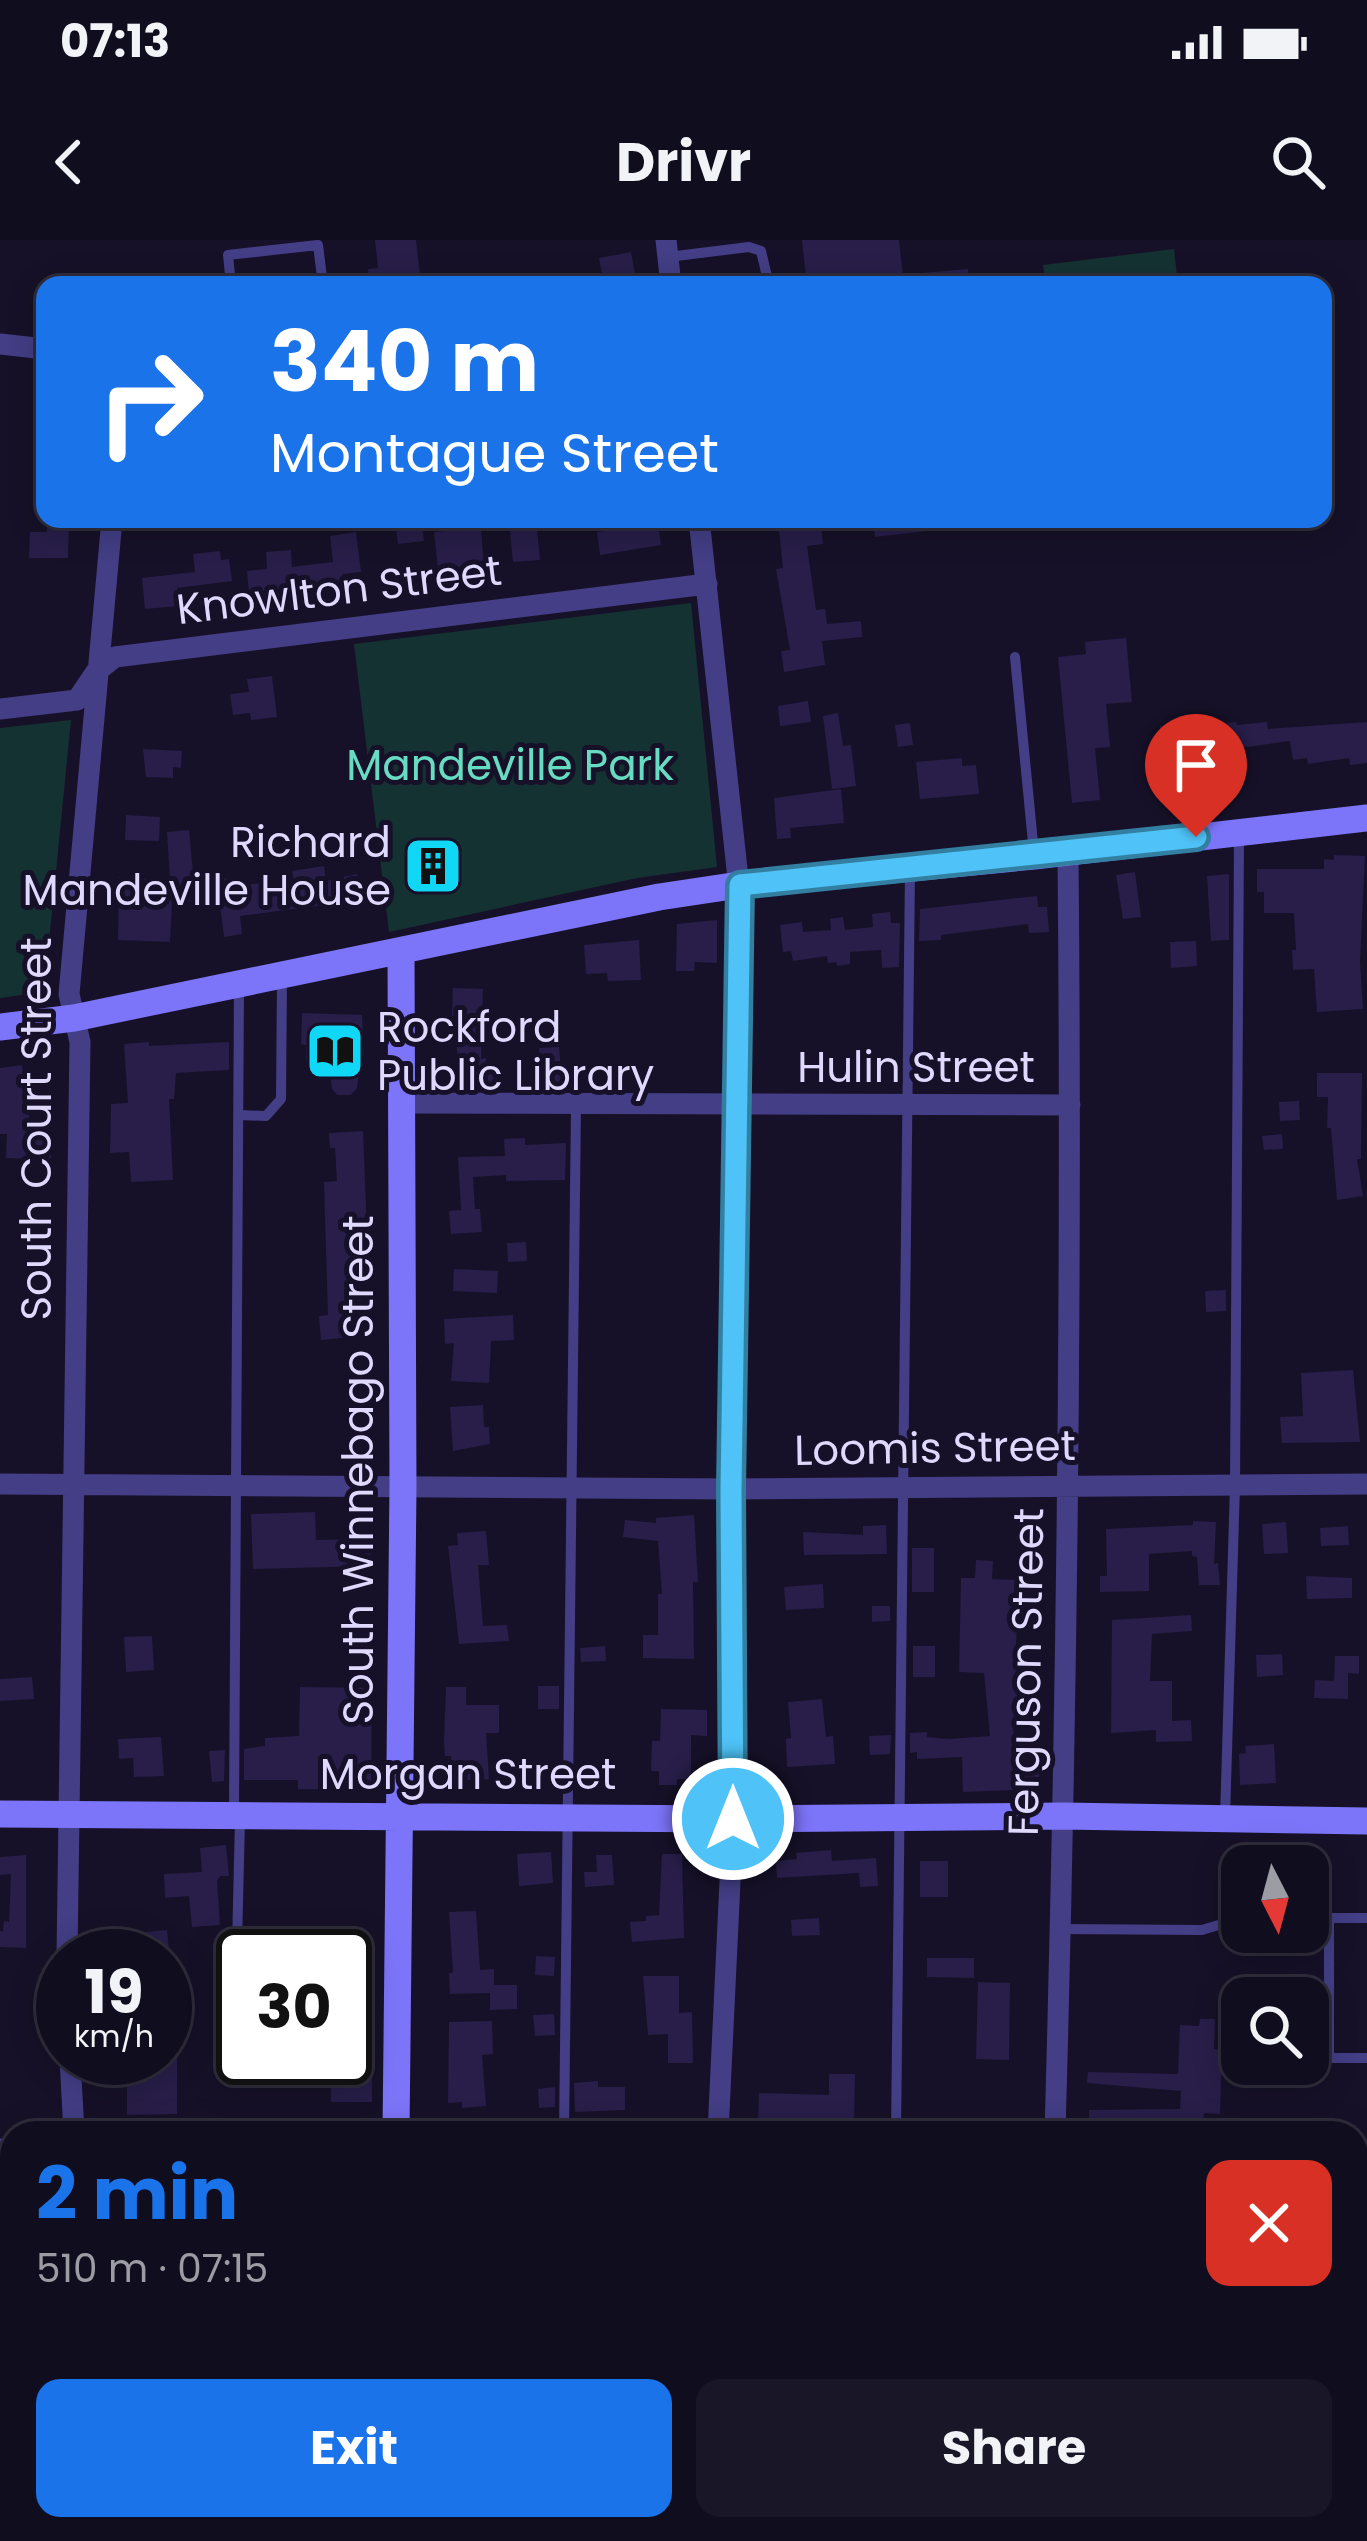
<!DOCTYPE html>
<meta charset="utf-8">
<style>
:root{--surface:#100d1e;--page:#191627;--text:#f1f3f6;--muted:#9c9ca4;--line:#302d3c;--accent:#1a73e8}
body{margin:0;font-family:Poppins,sans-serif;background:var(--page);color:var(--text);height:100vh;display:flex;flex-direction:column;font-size:45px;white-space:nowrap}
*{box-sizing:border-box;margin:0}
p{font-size:39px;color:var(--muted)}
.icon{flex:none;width:66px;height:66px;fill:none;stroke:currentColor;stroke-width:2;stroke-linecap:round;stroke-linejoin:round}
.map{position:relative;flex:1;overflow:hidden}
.details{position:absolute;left:0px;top:1881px;width:1368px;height:420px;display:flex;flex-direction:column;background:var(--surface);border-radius:36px 36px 0 0;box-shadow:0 6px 30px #0003,0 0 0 3px var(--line)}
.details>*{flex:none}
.hud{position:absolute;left:36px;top:36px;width:1296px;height:252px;border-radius:24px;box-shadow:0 6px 30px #0003,0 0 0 3px var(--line);background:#1a73e8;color:#fff;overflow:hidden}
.needle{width:78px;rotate:174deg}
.tools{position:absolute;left:1221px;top:1605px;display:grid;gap:24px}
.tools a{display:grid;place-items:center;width:108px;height:108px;border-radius:24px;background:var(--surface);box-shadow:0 6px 30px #0003,0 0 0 3px var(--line);font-size:60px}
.speed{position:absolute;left:36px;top:1689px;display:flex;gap:24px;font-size:60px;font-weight:700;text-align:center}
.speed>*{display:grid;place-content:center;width:156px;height:156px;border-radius:50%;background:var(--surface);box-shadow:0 6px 30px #0003,0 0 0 3px var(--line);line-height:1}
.speed small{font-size:30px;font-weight:400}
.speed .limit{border:6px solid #111;border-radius:18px;background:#fff;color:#111}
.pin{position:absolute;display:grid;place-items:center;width:102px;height:102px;color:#fff;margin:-123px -51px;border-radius:50% 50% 50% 0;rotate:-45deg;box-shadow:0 0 12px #0007}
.pin .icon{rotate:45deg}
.me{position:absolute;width:132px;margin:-66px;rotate:0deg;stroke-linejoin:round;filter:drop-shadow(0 0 9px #0008)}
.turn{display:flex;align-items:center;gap:42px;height:252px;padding:0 36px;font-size:54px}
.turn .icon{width:156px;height:156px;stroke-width:2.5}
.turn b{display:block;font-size:84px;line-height:102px}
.round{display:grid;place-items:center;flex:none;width:126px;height:126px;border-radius:24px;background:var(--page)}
.headline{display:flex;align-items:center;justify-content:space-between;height:204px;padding:0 36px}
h1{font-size:72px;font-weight:700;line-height:90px;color:var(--accent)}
.cta{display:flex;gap:24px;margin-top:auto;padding:24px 36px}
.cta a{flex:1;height:138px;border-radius:24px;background:var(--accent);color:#fff;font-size:48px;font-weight:700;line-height:138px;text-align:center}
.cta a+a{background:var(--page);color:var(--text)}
.status{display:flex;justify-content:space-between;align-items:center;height:84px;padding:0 60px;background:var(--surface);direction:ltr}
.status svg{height:33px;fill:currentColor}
header{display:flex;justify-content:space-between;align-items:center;height:156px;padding:0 36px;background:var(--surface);font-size:54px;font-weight:700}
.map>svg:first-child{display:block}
.green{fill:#153232}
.building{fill:#281e49}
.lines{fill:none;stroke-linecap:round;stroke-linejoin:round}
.path{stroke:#35b6b3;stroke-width:3;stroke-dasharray:6 9;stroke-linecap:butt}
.lane{stroke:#433e85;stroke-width:10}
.street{stroke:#433e85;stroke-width:21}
.secondary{stroke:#7d75f9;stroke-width:27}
.route-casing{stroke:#337fa1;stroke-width:30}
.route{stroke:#4fc3f7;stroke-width:21}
.labels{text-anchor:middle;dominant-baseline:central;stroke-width:10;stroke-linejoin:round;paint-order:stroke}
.street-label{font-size:42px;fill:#dfdafd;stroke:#161128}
.park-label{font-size:42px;fill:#68dcc3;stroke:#161128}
.poi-label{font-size:42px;fill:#dfdafd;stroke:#161128;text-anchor:end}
</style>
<div class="status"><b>07:13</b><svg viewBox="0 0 49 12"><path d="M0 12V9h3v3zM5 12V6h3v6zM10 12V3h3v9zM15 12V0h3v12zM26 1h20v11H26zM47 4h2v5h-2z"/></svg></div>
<header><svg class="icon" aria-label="back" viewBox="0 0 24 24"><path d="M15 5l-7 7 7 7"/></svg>Drivr<svg class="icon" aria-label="search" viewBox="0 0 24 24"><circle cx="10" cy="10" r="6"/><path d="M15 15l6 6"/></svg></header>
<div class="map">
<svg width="1367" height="2301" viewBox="0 0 1367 2301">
<rect width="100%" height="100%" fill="#161128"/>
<path class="green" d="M1174 9 1178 45H1046L1043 25Z
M691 363 717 627 637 638 389 692 354 404Z
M71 480 44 752 0 758V488Z
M140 1889 376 1890 140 1893Z
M0 1922H12V2289H362L358 2301H0Z"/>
<path class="building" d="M375 0H416L421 45H370L368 29 378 28Z
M802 0H899L904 45H807Z
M631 12 636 40 615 43 614 37 603 39 599 18Z
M968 29 970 45H910V34Z
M47 279H69L68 318H29L30 292H47Z
M395 279H421L424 301 398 304Z
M536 279 540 320 513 322 509 281Z
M873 279H943V289L875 297Z
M658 284 661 305 600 315 597 292Z
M821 285 823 304 807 306 816 370 825 369 827 384 861 381 862 397 822 401 825 425 784 432 781 411 790 410 776 329 783 328 779 290Z
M481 288 484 326 438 329 434 292Z
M356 292 361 332 342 334 343 343 249 352 247 331 267 329 266 312 291 310 292 327 333 322 330 296Z
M220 311 221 320 229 319 232 341 177 348 179 366 145 369 142 338 195 332 193 314Z
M1126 398 1132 462 1106 464 1110 507 1095 508 1100 560 1072 563 1058 417 1086 414 1085 402Z
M272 436 277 477 251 480 250 473 233 475 230 454 249 452 247 439Z
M808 461 811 482 780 486 778 466Z
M838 473 843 506 851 505 856 546 832 549 823 476Z
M1236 482 1237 485 1267 482 1268 489 1367 482V523L1350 525 1349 518 1308 524 1307 518 1293 520 1290 501 1240 508 1241 518 1214 527 1209 485Z
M910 483 913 505 898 507 895 485Z
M1178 485 1181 523 1176 524 1177 537 1159 538 1160 486Z
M143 509 182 511 181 528 173 527V538L146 537Z
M962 518V526L976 525 979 554 920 559 916 522Z
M841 549 844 583 790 588 791 598 777 599 774 558Z
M126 575 160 577 159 601 125 600Z
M189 590 194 643 236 637 237 646 261 643 262 651 295 647 292 631 324 626 326 641 357 634 363 660 240 676 242 694 224 697 219 658 172 664 170 702 118 700 119 637 170 640 167 592Z
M441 598 450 649 425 654 416 603Z
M1334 615 1365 616 1360 722 1363 769 1317 772 1314 729 1293 730 1292 710H1296L1294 673H1264V652H1257V629H1324V619L1334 620Z
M1135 632 1141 677 1123 679 1116 635Z
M1229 634V700L1211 701 1207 636Z
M1037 656 1038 667H1047L1049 692 1029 693 1028 684 941 695V700L919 701 920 669Z
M890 672 891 683H900L899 727 882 728 881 710 850 712V724L837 726 836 722 828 723 827 716 793 721 791 711 783 712 780 685 802 682 803 692 831 690 830 679 843 677 845 690 873 687 872 674Z
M717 680V723L695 722 694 731H676L677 684Z
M639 700 641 740 608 741 607 733 586 734 584 705Z
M1196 701 1197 726 1171 728 1170 702Z
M453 748 483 749 481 819 486 818 487 828 498 827 499 843 460 846 456 799H451Z
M302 773 362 775 364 816H361L357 848 351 855H337L332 849 329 822H306V805L301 804Z
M149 802V806L229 802V830L176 833 174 859H169L173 940 131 942 129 912 110 913 111 864 128 863 124 804Z
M559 807 562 844 542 845 539 808Z
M22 825 31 891H52L51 920 6 918 7 894H0V828Z
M1317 833H1362L1361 919H1357L1363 956 1337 960 1331 888H1327L1328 857H1317Z
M1299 861 1300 880 1280 881 1279 862Z
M363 891 367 993 360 994 362 1096 321 1100 319 1076 328 1075 324 942 337 941 335 908H330L329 893Z
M1282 894 1283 909 1264 910 1262 896Z
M525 898V905L566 903 565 940 506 941V935L473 937 475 969H480L482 992 451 994 449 971 461 970 458 917 505 916 504 899Z
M526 1002 527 1021 508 1022 507 1003Z
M454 1029 498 1031 497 1053 453 1051Z
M1226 1050V1071L1206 1072 1205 1051Z
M513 1075 514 1100 491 1101 489 1143 451 1141 454 1103 445 1104 444 1079Z
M1353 1130 1360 1202 1282 1203 1280 1177 1303 1176 1301 1133Z
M483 1165 484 1187H489L490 1204 453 1211 450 1167Z
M315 1272 316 1300 370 1299 371 1326 253 1329 251 1274Z
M694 1275 698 1342H693L694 1419 643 1418V1395H658V1354H662L658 1301 623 1297 625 1280 656 1283V1278Z
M1193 1281 1216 1282 1214 1324 1218 1323 1220 1345H1199L1197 1317 1192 1316V1311L1149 1314V1351L1100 1352V1336H1107L1106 1289 1193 1285Z
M1286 1282 1288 1313 1264 1314 1262 1284Z
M886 1285 887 1314 804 1315 803 1292 863 1295V1286Z
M1348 1286 1349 1305 1321 1306 1320 1288Z
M486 1291 489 1325H478L483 1386 507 1385 509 1401 459 1404 448 1306 458 1305 457 1293Z
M912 1308H934V1352H912Z
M976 1320 993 1321 992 1339 1018 1340 1016 1407H1021L1023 1473H1015L1013 1486 1016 1534 1039 1533V1549L963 1552 962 1517 917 1519V1512L910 1513V1493L927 1492V1497L949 1499 990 1496 984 1433 959 1432 961 1338H975Z
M1306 1336 1352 1338V1358L1307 1359Z
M823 1344 824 1368 786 1370 784 1347Z
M872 1366H890V1381L872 1382Z
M1191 1375 1192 1391 1152 1394 1150 1441H1172V1481L1191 1480 1192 1501 1156 1502V1490L1111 1493 1112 1380Z
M152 1396 154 1430 126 1432 124 1397Z
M605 1406 606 1421 581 1422 580 1408Z
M913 1406H935V1437H913Z
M1282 1414 1283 1435 1257 1437 1256 1415Z
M1335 1416H1359V1434L1348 1433V1459L1314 1458 1315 1440 1334 1441Z
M32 1437 34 1459 0 1461V1439Z
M538 1446H559V1469H538Z
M300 1447 372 1448 371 1550 298 1549V1540H244V1509L265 1506V1498L299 1496Z
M446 1447H466V1465H499V1493H486L489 1539 452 1541 451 1516H445L444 1503Z
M822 1459 826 1497 833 1496 835 1524 787 1527 786 1499 791 1498 788 1462Z
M661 1469 707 1470V1496L691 1495V1539H677V1545H659V1531H651L652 1501H660Z
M891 1495 890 1514 870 1515 869 1496Z
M161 1497 164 1536 134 1537 133 1518 119 1519 118 1499Z
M1274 1504 1276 1543 1240 1545 1239 1514 1246 1513 1245 1506Z
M225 1510 224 1541 212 1542 209 1511Z
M226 1605 229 1636H220L217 1641 220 1685 192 1687 189 1656 165 1658 164 1634 202 1632 200 1608Z
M831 1610 832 1621 876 1618 878 1646 860 1647 859 1633 777 1638 776 1621 797 1619 796 1613Z
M551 1612 553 1643 519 1646 517 1614Z
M662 1614H682L684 1698 632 1702 630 1682 646 1681V1676L659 1675Z
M26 1615V1708L0 1707V1691H3L4 1681 9 1682 11 1634 0 1635V1617Z
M596 1615H612L614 1645 585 1647 584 1632H597Z
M920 1621H948V1657H920Z
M476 1671 480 1730 494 1729V1745H517V1769L490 1770V1753L450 1754 449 1733H453L449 1672Z
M819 1678 820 1695 792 1696 791 1680Z
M167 1690 169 1710 128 1714 126 1694Z
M345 1714H371L372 1862H331L330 1818H345Z
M536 1716 555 1717 554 1736 535 1735Z
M927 1718H974V1738L927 1737Z
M643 1736H679V1773L692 1772 693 1823H668V1794L648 1795Z
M978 1742 1010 1743 1009 1820 976 1819Z
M554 1774 555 1795 535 1796 533 1775Z
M1200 1779H1215L1214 1809 1222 1810 1220 1874 1204 1873 1203 1886 1089 1882V1870L1180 1869 1181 1851 1087 1843 1088 1832 1178 1834 1180 1785 1199 1786Z
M492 1781 493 1814 482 1815 486 1866 462 1868V1862L448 1863 449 1782Z
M127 1818H177V1874L127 1875Z
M829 1834H855L854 1883 758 1880 759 1853 829 1855Z
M598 1841V1847H625V1870L575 1872 574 1843Z
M555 1847V1867L539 1868 538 1849Z"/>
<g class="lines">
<path class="path" d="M0 2239 12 2253"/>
<path class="lane" d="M668 17 749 7 761 11 769 45
M231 45 228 15 318 5 323 45
M1015 417 1034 613
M239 875 266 876 281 859 282 738
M234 1572 239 745
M1225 1578 1235 1245 1239 596
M1308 1678H1329V1818H1367
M1329 1678H1367
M1061 1689 1202 1690 1242 1678
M236 1747 240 1579
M564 1893 576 866
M896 1893 910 630
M889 2301V2289
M1219 2301V2289"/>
<path class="street" d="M666 0 671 45
M0 104 45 109
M699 279 741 666 731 1249 733 1579 718 1893
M0 469 77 460 96 432 115 417 707 344
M402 863 1070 865
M0 1244 731 1249 1367 1244
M67 1716 80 802 69 754 112 279
M70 1818 74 1893
M1055 1893C1067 1466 1072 1039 1068 612
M0 1909H12
M1356 1914H1367
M1356 2245H1367
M721 2301V2289
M1050 2301V2289"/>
<path class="secondary" d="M0 787 74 778 659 657 739 645 1034 616 1367 578
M0 1574 733 1579 1064 1576 1367 1581
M396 1893 403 1247 401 712
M377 2301 379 2289"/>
</g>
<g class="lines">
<defs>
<path id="route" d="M733 1579 731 1250 740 645 1196 597"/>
</defs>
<use href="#route" class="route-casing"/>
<use href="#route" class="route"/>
</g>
<defs>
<symbol id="building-square" viewBox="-11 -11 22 22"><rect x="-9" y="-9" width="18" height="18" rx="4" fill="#0fd7f5" stroke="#161128"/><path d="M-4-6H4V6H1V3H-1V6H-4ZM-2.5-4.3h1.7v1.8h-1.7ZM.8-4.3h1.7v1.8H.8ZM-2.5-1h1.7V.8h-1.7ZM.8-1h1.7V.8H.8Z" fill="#111"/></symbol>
<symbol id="library-square" viewBox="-11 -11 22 22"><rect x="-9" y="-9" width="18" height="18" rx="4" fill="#0fd7f5" stroke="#161128"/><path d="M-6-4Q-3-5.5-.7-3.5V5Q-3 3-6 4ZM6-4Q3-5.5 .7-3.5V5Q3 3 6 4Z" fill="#111"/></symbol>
</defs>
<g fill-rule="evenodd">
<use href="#building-square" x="400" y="593" width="66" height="66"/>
<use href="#library-square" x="302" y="778" width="66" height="66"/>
</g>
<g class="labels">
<g class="street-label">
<text transform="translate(339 350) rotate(-7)">Knowlton Street</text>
<text x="916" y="827">Hulin Street</text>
<text transform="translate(36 889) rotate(-90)">South Court Street</text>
<text transform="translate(935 1208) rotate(-1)">Loomis Street</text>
<text transform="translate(358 1230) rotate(-90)">South Winnebago Street</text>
<text transform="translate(1026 1432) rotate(-89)">Ferguson Street</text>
<text x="468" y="1534">Morgan Street</text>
</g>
<g class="park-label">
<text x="510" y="525">Mandeville Park</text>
</g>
<g class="poi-label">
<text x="391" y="602">Richard<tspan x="391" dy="48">Mandeville House</tspan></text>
<text x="377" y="787" text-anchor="start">Rockford<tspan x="377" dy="48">Public Library</tspan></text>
</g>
</g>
</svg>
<div class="tools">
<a><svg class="needle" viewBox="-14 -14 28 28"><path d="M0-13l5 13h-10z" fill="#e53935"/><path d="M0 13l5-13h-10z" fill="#9c9ca4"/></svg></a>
<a><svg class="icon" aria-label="search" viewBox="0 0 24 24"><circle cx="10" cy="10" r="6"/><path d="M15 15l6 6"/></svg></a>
</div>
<div class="speed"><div>19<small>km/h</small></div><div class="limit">30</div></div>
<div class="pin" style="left:1196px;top:597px;background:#d93025"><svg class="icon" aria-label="arrive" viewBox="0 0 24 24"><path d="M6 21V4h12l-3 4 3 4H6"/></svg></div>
<svg class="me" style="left:733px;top:1579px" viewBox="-20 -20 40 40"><circle r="17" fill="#4fc3f7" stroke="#fff" stroke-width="3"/><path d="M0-11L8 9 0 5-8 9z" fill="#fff"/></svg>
<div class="hud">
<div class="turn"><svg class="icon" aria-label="right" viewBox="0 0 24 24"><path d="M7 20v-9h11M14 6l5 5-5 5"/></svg><div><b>340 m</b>Montague Street</div></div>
</div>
<section class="details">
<div class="headline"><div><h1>2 min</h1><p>510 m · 07:15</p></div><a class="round" style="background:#d93025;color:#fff"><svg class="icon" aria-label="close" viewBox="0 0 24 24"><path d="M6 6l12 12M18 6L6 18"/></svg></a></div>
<div class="cta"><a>Exit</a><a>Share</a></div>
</section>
</div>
